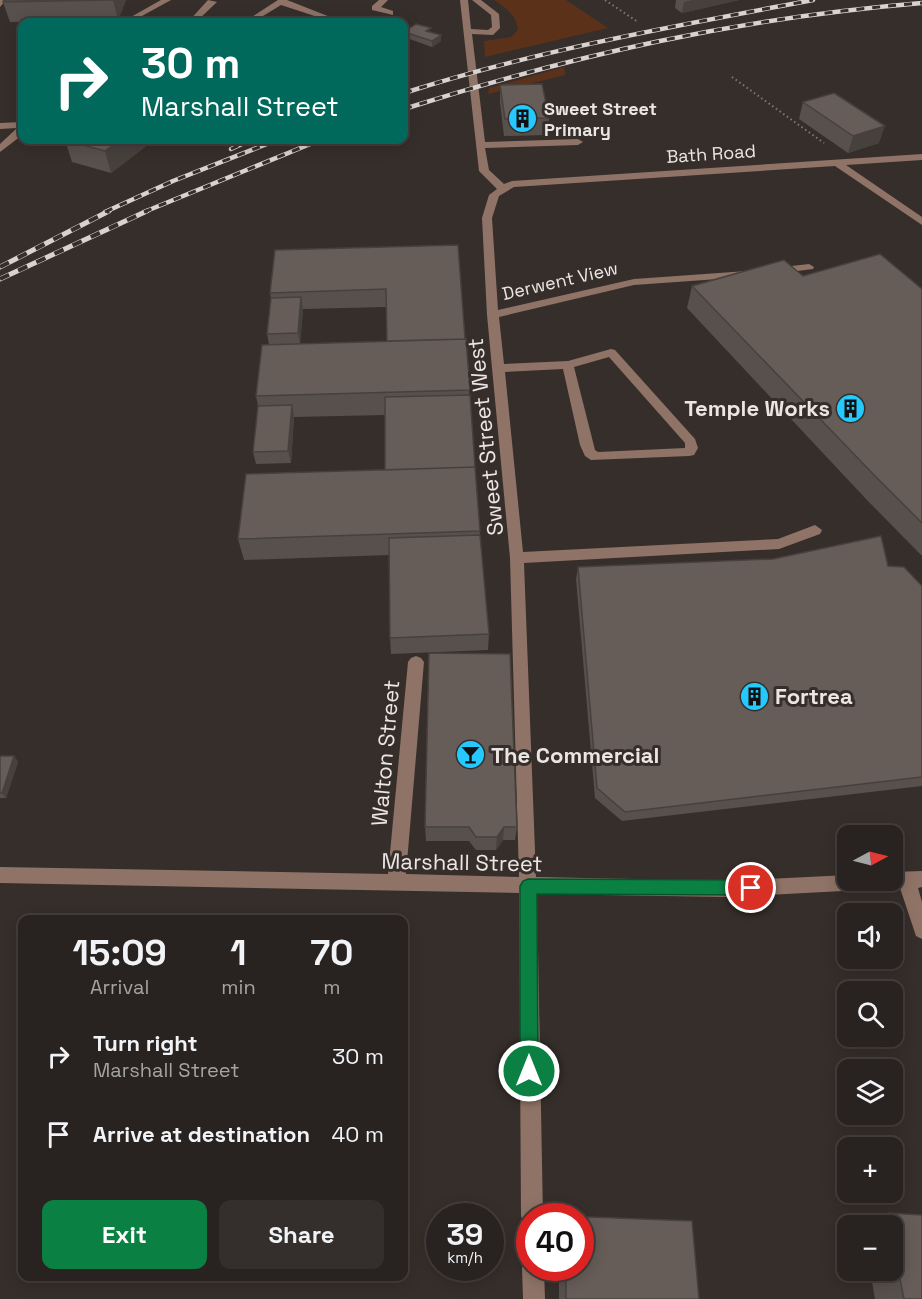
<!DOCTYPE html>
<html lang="en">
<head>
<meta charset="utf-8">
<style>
  body { margin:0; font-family:"Space Grotesk",sans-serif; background:#342f2d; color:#f1f3f6; height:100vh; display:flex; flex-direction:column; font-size:22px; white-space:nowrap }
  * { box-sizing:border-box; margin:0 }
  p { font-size:20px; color:#a5a4a5 }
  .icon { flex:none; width:33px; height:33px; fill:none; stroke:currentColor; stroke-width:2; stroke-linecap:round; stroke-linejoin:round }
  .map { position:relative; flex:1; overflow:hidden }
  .drawer { position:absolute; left:18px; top:915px; width:390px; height:366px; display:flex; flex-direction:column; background:#282220; border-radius:12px; box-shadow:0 3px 15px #0003,0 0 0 2px #443f3e }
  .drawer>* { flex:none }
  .banner { position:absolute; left:18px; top:18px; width:390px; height:126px; border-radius:12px; box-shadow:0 3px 15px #0003,0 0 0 2px #443f3e; background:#00695c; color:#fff; overflow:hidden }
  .needle { width:39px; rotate:83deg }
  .tools { position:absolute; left:837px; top:825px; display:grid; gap:12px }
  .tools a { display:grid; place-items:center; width:66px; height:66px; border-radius:12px; background:#282220; box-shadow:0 3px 15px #0003,0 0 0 2px #443f3e; font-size:30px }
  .speed { position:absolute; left:426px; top:1203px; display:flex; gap:12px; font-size:30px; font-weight:700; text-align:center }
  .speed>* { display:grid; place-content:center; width:78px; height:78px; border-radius:50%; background:#282220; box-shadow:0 3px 15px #0003,0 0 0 2px #443f3e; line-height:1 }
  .speed small { font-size:15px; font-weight:400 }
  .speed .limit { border:9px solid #d22; background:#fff; color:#111 }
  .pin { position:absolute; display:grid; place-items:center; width:51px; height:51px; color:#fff; margin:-26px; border:3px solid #fff; border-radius:50%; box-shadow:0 2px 6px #0007 }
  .me { position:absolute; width:66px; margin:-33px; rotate:0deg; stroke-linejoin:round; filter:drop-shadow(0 0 4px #0008) }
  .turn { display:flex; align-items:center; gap:21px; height:126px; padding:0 24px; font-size:27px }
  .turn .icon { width:78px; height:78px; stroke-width:2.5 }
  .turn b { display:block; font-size:42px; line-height:51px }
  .eta { display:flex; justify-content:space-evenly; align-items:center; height:102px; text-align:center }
  .eta b { font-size:36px; font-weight:800; line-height:42px }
  .action { display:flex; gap:12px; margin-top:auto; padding:12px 24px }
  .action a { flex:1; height:69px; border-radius:12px; background:#0b8043; color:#fff; font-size:24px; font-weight:800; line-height:69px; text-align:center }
  .action a+a { background:#342f2d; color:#f1f3f6 }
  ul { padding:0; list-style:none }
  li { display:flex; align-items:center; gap:18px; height:78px; padding:0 24px }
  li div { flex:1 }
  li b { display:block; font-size:22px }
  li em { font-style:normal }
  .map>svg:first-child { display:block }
  .green { fill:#5c311a }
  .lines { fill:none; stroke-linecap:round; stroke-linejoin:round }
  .path { stroke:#7f7975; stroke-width:2; stroke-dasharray:1.5 3; stroke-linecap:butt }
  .minor { fill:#8f7366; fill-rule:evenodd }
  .rail-far1-casing { stroke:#d8d3d0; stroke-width:4.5 }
  .rail-casing { stroke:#d8d3d0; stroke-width:5 }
  .rail-far1 { stroke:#362e2a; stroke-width:3; stroke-dasharray:8; stroke-linecap:butt }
  .rail { stroke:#362e2a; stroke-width:4; stroke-dasharray:10; stroke-linecap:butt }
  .wall { fill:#58504c; fill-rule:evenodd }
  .shaded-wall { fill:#47413e }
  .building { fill:#665d58; stroke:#47413e; stroke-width:1.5 }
  .route { fill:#0b8043; stroke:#07532c; stroke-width:1.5 }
  .labels { text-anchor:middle; stroke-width:6; stroke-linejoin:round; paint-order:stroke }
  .far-poi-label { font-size:18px; font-weight:bold; fill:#ebe6e3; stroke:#362e2a; text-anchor:start }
  .far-street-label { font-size:18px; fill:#ebe6e3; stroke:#362e2a }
  .poi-label { font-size:22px; font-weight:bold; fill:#ebe6e3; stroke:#362e2a; text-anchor:start }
  .street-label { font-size:22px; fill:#ebe6e3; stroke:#362e2a }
</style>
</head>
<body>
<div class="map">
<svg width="922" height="1299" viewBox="0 0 922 1299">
  <rect width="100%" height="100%" fill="#362e2a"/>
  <!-- green -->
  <path class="green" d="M494,0h72l42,28 -123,29 -1,-16 27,-4 7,-7c-2,-15 -12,-22 -24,-30z
    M564,67l1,8 -77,19 1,-6z"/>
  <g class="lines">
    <!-- path -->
    <path class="path" d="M605,0l33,22
      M732,77l92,66"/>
    <!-- minor -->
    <path class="minor" d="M0,0h6l-6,7z
      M161,0h10l-40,22h-9z
      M208,0l9,2 -21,20h-8z
      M278,0h9l56,22h-10l-52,-17 -28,17h-9z
      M379,0h9l-7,7 12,4v4l-21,-5v-4z
      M460,0h8l3,29 17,1 4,-3 -1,-12 -19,-15h9l18,14 1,14 -7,7 -21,-1 13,108 93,-3 5,3 -5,3 -93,3 4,22 15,14 8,-3 410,-27v6l-76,5 76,52v8l-87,-59 -321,21 -15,9 -7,22 6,92 136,-31 113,-8 5,3 -5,3 -113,8 -135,32 5,47 64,-3 43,-12 4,1 80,89 3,9 -4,7 -5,1 -98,4 -6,-4 -5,-11 -17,-76 -58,3 18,180 255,-13 37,-14 7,5 -2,4 -41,15 -255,14 12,314 193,4 119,-6v5h44v-8l30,-1v16l-4,1 4,14v37l-6,-3 -16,-48 -171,9 -192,-3 6,322h-13v10l-6,-2 -3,-8 -2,-323 -519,-10v-16l388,7 20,-212 3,-4 5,-2 5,2 3,4 -18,212 113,3 -9,-319 -23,-243 -5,-97 7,-23 8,-6 -18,-18zM609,357l76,86v5l-87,4 -3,-2 -21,-83z
      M22,122l-1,14 -21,16v-8l17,-16 -17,1v-6z
      M809,264l5,3 -1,2 -39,5 -5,-3 5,-3z
      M530,1259v9h14l1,31h-22l-1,-31 3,-8z"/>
    <defs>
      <path id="rail-far1" d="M404,93c134,-43 271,-67 409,-93
        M404,109c173,-55 337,-91 518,-106
        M231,149l20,-9
        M105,212l68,-31 104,-41
        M144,212l176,-72"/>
      <path id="rail" d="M0,267l109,-56
        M0,279l147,-68"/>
    </defs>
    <!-- rail-far1 casing -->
    <use href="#rail-far1" class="rail-far1-casing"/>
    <!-- rail casing -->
    <use href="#rail" class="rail-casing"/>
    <!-- rail-far1 -->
    <use href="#rail-far1" class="rail-far1"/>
    <!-- rail -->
    <use href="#rail" class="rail"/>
  </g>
  <!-- wall -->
  <path class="wall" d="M4,0h122l-8,20 -108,2 -7,-20z
    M676,0h63l-57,13 -7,-5z
    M404,31l27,1 10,9 -9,6 -28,-10z
    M500,85l49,33 -2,17 -43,1 -4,-34z
    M803,102l76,41 -31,10 -49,-34z
    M65,140h89l-43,33 -39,-11z
    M458,245l22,290 9,99 -1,16 -97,4 -1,-16 -1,-83 -145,5 -6,-21 147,-69v-55l-91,2 -3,46 -35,1 -3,-12 5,-46 -2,-10 13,-52 -2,-10 4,-36 -1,-5zM386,307l1,34 -87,3 3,-35z
    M803,276l119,13v267l-56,-57 -179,-191 5,-22z
    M888,566l34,20v200l-300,35 -27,-23 -19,-219 2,-12z
    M0,756h14l4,6 -12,36h-6z
    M425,827h92l-2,13h-12l-7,10h-20l-7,-9h-43z
    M888,1213l34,86h-47l-5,-29h22v-44h-30l-1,-3z
    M564,1216l128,5 7,78h-140v-31h21v-52z"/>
  <!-- shaded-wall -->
  <path class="shaded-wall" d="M113,0h13l-8,20z
    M692,0h47l-57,13 2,-11z
    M441,35v6l-9,6v-6z
    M885,126l-6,17 -31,10 5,-17z
    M120,140h34l-43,33 -6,-22z
    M301,297l2,12 -3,36 -2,-12z
    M292,405l2,12 -3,46 -3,-12z
    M14,756l4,6 -12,36 -4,-5z
    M504,827l-1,13 -7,10 1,-13z"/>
  <!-- building -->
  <path class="building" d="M4,0h109l-110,2z
    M240,18l21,4h-27z
    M416,24l15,4 -5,3 15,4 -9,6 -28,-9z
    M542,84l7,34 -44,1 -5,-34z
    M834,93l51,33 -32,10 -50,-34z
    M65,140h55l-15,11z
    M458,245l7,94 -78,2 -1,-52 -116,4 5,-43z
    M880,254l42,35v234l-46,-46 -184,-191 92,-26 19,16z
    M301,297l-3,36 -31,1 4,-36z
    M466,339l4,51 -214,6 6,-51z
    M470,395l5,72 -90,3v-73z
    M292,405l-4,46 -35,1 5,-46z
    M475,467l5,64 -242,8 8,-65z
    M480,535l9,99 -99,4 -1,-100z
    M881,536l7,30 16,1 18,19v191l-297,35 -28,-24 -19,-221 195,-8z
    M429,653l81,1 7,173h-13l-7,10h-21l-7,-10h-44z
    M0,756h14l-12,37h-2z
    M888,1213l34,2v84h-18l-12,-60v-13h-2z
    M564,1216l128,5 7,78h-133v-31h14v-52z"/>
  <!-- route -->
  <path class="route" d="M528,879l223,1 6,2 2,6 -2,5 -6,2 -214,-1 1,177 -2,6 -7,3 -6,-3 -3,-6v-185l3,-5z"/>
  <!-- icons -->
  <defs>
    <symbol id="building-disc" viewBox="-11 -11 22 22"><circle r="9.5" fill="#25c9fe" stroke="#362e2a"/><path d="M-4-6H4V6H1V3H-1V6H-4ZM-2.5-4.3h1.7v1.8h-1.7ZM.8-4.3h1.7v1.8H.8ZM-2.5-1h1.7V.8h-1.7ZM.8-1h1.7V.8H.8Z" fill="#111"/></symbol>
    <symbol id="bar-disc" viewBox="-11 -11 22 22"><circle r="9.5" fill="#25c9fe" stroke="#362e2a"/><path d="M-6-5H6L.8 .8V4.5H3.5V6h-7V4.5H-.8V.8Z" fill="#111"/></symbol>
  </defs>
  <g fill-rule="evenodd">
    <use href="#building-disc" x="506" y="102" width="33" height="33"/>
    <use href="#building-disc" x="834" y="392" width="33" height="33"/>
    <use href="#building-disc" x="738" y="680" width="33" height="33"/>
    <use href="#bar-disc" x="454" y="738" width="33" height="33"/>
  </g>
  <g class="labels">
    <!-- far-poi labels -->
    <g class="far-poi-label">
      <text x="544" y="115">Sweet Street<tspan x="544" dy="21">Primary</tspan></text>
    </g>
    <!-- far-street labels -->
    <g class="far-street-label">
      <text transform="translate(711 154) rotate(-4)" y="6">Bath Road</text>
      <text transform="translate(560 281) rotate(-13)" y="6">Derwent View</text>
    </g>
    <!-- poi labels -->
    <g class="poi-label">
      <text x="830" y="416" text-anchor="end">Temple Works</text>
      <text x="775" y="704">Fortrea</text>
      <text x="491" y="763">The Commercial</text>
    </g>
    <!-- street labels -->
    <g class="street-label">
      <text transform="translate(485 437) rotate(-96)" y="8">Sweet Street West</text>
      <text transform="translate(385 753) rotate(-85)" y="8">Walton Street</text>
      <text transform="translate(462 862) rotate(1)" y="8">Marshall Street</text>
    </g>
  </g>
</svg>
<div class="tools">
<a><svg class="needle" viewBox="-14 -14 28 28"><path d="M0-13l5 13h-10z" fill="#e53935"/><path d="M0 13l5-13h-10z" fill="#a5a4a5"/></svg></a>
<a><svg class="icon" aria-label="sound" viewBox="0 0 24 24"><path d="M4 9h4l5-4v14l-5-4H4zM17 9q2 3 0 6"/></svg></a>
<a><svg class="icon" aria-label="search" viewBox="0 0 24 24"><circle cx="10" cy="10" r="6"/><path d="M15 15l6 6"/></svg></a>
<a><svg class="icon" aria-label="layers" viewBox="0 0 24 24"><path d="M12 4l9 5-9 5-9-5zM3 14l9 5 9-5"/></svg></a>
<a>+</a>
<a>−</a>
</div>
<div class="speed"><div>39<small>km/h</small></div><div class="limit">40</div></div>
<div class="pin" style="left:751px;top:888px;background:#d93025"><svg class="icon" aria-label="arrive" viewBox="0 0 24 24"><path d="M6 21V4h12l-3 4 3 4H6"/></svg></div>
<svg class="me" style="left:529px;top:1071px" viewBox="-20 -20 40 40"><circle r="17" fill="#0b8043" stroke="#fff" stroke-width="3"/><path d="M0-11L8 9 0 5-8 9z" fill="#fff"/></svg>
<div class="banner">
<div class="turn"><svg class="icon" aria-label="right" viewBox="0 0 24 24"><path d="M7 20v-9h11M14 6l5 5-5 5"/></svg><div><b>30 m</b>Marshall Street</div></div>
</div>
<section class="drawer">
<div class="eta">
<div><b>15:09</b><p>Arrival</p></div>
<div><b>1</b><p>min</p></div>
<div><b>70</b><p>m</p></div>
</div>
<ul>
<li><svg class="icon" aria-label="right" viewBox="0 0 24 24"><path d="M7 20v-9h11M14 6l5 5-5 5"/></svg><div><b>Turn right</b><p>Marshall Street</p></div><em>30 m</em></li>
<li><svg class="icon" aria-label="arrive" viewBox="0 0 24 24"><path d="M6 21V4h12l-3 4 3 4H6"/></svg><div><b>Arrive at destination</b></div><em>40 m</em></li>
</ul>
<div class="action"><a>Exit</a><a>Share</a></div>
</section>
</div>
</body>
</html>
